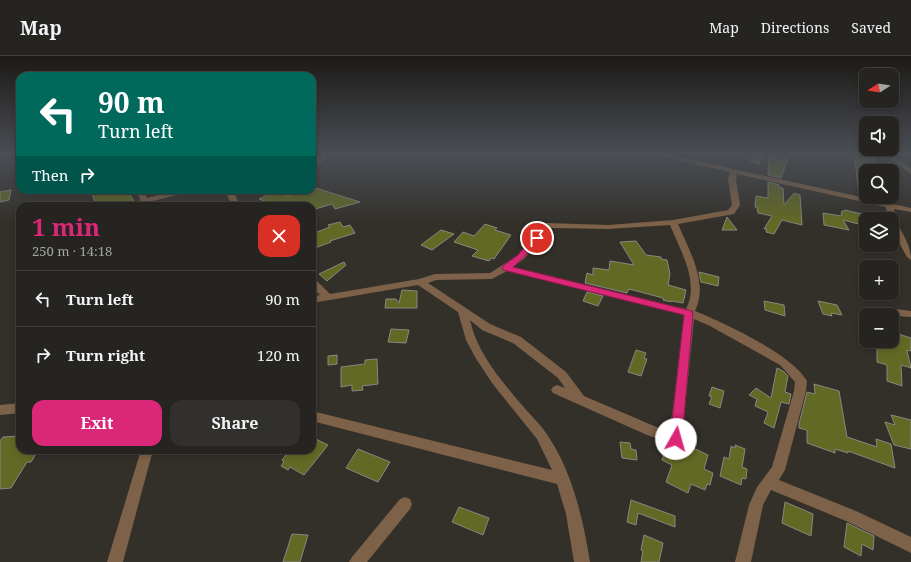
<!DOCTYPE html>
<html lang="en">
<head>
<meta charset="utf-8">
<style>
  body { margin:0; font-family:"Noto Serif",serif; background:#32302d; color:#f1f3f6; height:100vh; display:flex; flex-direction:column; font-size:15px; white-space:nowrap }
  * { box-sizing:border-box; margin:0 }
  p { font-size:13px; color:#a4a4a5 }
  .icon { flex:none; width:22px; height:22px; fill:none; stroke:currentColor; stroke-width:2; stroke-linecap:round; stroke-linejoin:round }
  .map { position:relative; flex:1; overflow:hidden }
  .sheet { position:absolute; left:16px; top:146px; width:300px; height:252px; display:flex; flex-direction:column; background:#262420; border-radius:12px; box-shadow:0 2px 6px #0003,0 0 0 1px #42413e }
  .sheet>* { flex:none }
  .hud { position:absolute; left:16px; top:16px; width:300px; height:122px; border-radius:12px; box-shadow:0 2px 6px #0003,0 0 0 1px #42413e; background:#00695c; color:#fff; overflow:hidden }
  .needle { width:26px; rotate:258deg }
  .tools { position:absolute; left:859px; top:12px; display:grid; gap:8px }
  .tools a { display:grid; place-items:center; width:40px; height:40px; border-radius:8px; background:#262420; box-shadow:0 2px 6px #0003,0 0 0 1px #42413e; font-size:20px }
  .pin { position:absolute; display:grid; place-items:center; width:34px; height:34px; color:#fff; margin:-17px; border:2px solid #fff; border-radius:50%; box-shadow:0 1px 4px #0007 }
  .me { position:absolute; width:44px; margin:-22px; rotate:7deg; stroke-linejoin:round; filter:drop-shadow(0 0 3px #0008) }
  .turn { display:flex; align-items:center; gap:14px; height:84px; padding:0 16px; font-size:18px }
  .turn .icon { width:52px; height:52px; stroke-width:2.5 }
  .turn b { display:block; font-size:28px; line-height:34px }
  .then { display:flex; align-items:center; height:38px; padding:0 16px; background:#0003; gap:8px; font-size:15px }
  .round { display:grid; place-items:center; flex:none; width:42px; height:42px; border-radius:12px; background:#32302d }
  .summary { display:flex; align-items:center; justify-content:space-between; height:68px; padding:0 16px }
  h1 { font-size:24px; font-weight:700; line-height:30px; color:#db2777 }
  .primary-button { display:flex; gap:8px; margin-top:auto; padding:8px 16px }
  .primary-button a { flex:1; height:46px; border-radius:12px; background:#db2777; color:#fff; font-size:16px; font-weight:700; line-height:46px; text-align:center }
  .primary-button a+a { background:#32302d; color:#f1f3f6 }
  ul { padding:0; list-style:none }
  li { display:flex; align-items:center; gap:12px; height:56px; padding:0 16px; border-top:1px solid #42413e }
  li div { flex:1 }
  li b { display:block; font-size:15px }
  li em { font-style:normal }
  header { display:flex; align-items:center; gap:24px; box-sizing:border-box; height:56px; padding:0 20px; background:#262420; border-bottom:1px solid #42413e }
  header strong { font-size:19px }
  nav { display:flex; gap:22px; margin-inline-start:auto; font-size:14px }
  .map>svg:first-child { display:block }
  .building { fill:#626924; stroke:#878881 }
  .lines { fill:none; stroke-linecap:round; stroke-linejoin:round }
  .minor { fill:#7d6148; fill-rule:evenodd }
  .route { fill:#db2777; stroke:#8e194d }
</style>
</head>
<body>
<header>
<strong>Map</strong>
<nav><a>Map</a><a>Directions</a><a>Saved</a></nav>
</header>
<div class="map">
<svg width="911" height="506" viewBox="0 0 911 506">
  <rect width="100%" height="100%" fill="#33302a"/>
  <!-- building -->
  <path class="building" d="M754,97h9l-4,11 -9,-3z
    M859,97l15,4 -1,2 3,1 -4,11h-6v26l-7,-2 -4,-35z
    M769,99l19,4 -7,19 -13,-3z
    M316,100l10,3 -14,8v-10z
    M768,126l11,3 -1,2 5,1 1,17 10,-12 6,2 2,30 -20,-5 -8,14 -8,-2 1,-3h-3l8,-13 -14,-3 -1,-6h-2l1,-11 12,2z
    M316,132l44,14 -25,7 -3,-5 -20,6v-7l-11,3h-22l-20,-7 13,-6 2,1 4,-3 10,5 8,-4 7,3z
    M11,134l-2,10 -9,2v-10z
    M90,134h30v5l9,-2 8,13h-40z
    M845,154l21,5v11l-23,-6 6,10 -25,-5 -1,-12 18,3 1,-5h2z
    M727,161l10,13h-15z
    M340,166l3,5 7,-2 5,8 -25,8 1,1 -19,7v-15l18,-7 -2,-2z
    M485,168l12,4 -2,2 16,5 -17,24 -3,-1 -2,3 -17,-5 6,-6 -24,-8 9,-10 11,4z
    M441,174l13,4 -22,16 -11,-5z
    M636,185l10,14 15,2v2l6,1 3,14 -2,11 18,5 -3,13 -12,-2v1l-8,-2v-2l-34,-9 -2,4 -42,-10 2,-10 6,2v-7l16,2 1,-9 24,4 -14,-23z
    M344,206l2,3 -19,16 -8,-7z
    M699,216l20,5 -1,9 -17,-4z
    M402,234l15,1v17h-32l1,-9h10l3,4z
    M587,236l16,4 -5,10 -15,-5z
    M764,245l20,4 1,11 -20,-6z
    M818,245l19,4 5,10 -11,-2 1,3 -9,-2z
    M391,273l18,1 -3,13 -18,-1z
    M892,276l19,6v13l-4,-1 4,18 -10,-3 1,21 -15,-5v-16l-10,-3v-21h15z
    M636,294l10,3 -2,5 3,1 -6,17 -13,-4z
    M337,299v9l-9,1v-9z
    M377,303l1,25 -16,2 1,4 -11,1v-6l-11,2v-20l24,-3v-4z
    M777,312l6,3 5,5 -3,16 6,2 -2,10 -8,-2 -7,26 -10,-5 4,-11 -13,-6 2,-7 -8,-4 7,-7 15,10z
    M814,328l25,7 8,46 30,10 -1,-8 15,5 4,24 -47,-17v2l-13,-4v4l-28,-10v-13l-8,-2v-4l8,-32 8,2z
    M712,331l12,4 -4,17 -11,-4 3,-7 -3,-1z
    M891,359l20,5v29l-17,-4 -9,-23 10,3z
    M20,380v14h18l-7,12h-4l-16,26 -11,1v-48l3,-4z
    M312,381l16,8 -24,30 -14,-8 -2,3 -7,-4 3,-4 -2,-2 8,-10h22z
    M620,386l10,1 1,6 5,1 1,10 -15,-2z
    M685,388l23,11 -4,14 9,4 -3,12 -3,-1 -2,6 -14,-6 -3,9 -22,-11 6,-17 -10,-5 5,-14 15,7z
    M735,389l10,4 -3,18 5,2 -1,10 -4,-1 -1,7 -21,-9 4,-19 5,2 2,-13 4,2z
    M358,393l32,13 -12,20 -32,-14z
    M631,444l44,16v11l-37,-14 -2,12 -9,-3z
    M785,446l28,12 -2,22 -29,-13z
    M459,451l30,11 -6,17 -31,-13z
    M847,467l27,13 -1,14 -11,-6 -1,12 -17,-9z
    M292,478l16,1 -8,27h-17z
    M644,479l19,8 -4,19h-18l2,-11 -2,-1z"/>
  <g class="lines">
    <!-- minor -->
    <path class="minor" d="M312,97h6l-6,3z
      M648,97h13l250,55v4l-17,-3c2,20 17,31 17,51l-4,-3 -14,-25 -1,-13h-4l-2,-12 -149,-33 -1,5 4,26 -6,9 -56,10c11,26 31,59 17,87 29,12 97,43 112,70l-1,10 -21,79 -6,10 77,31 55,26v16l-65,-32 -75,-31 -8,15 -12,57h-16l14,-57 8,-18 15,-20 22,-76 1,-9 -15,-17 -70,-39 -16,-7 -12,120 -1,4 -5,2 -29,-10 -94,-42 -2,-3 2,-3 4,-2 8,3 -7,-10 -45,-35 -31,-13 -12,-10c8,36 35,65 58,92 6,7 13,13 18,21 26,37 37,85 44,129h-16l-8,-48 -9,-30 -245,-63v-10l240,59 -15,-31 -45,-56 -17,-26 -9,-17 -8,-28 -40,-27 -106,18v-6l8,-2 -8,-8v-9l3,1 15,15 89,-15 16,-5 55,-1 28,-18 23,-28 6,-4 61,2 65,-5 55,-10 4,-5 -4,-26 2,-7zM670,169c10,25 30,57 16,84l-173,-42 11,-8 23,-28 5,-3 56,1zM507,215l177,44 -14,117 -16,-6 -70,-30 -18,-24 -45,-35 -31,-13 -62,-41 8,-3 56,-1z
      M884,97h7l20,16v5z
      M136,134h8l3,8 30,-8h13l-1,2 -40,10 2,4h-8z
      M225,134h8l7,16h-8z
      M888,252l23,3v6l-31,-2 1,-4z
      M20,347v10l-20,2v-10z
      M141,394h12l-30,112h-16z
      M405,441l5,2 2,5 -2,5 -43,53h-18l3,-5 48,-58z"/>
  </g>
  <!-- sky -->
  <linearGradient id="sky" x2="0" y2="1"><stop stop-color="#1c1a17"/><stop offset="0.58" stop-color="#4a4e55"/><stop offset="1" stop-color="#4a4e55" stop-opacity="0"/></linearGradient>
  <rect width="911" height="168" fill="url(#sky)"/>
  <!-- route -->
  <path class="route" d="M537,179l3,1v3l-17,19 -10,9 179,44 1,3 -11,125 -2,4 -4,1 -4,-1 -2,-4 14,-124 -181,-45 -1,-2 1,-2 15,-11 16,-19z"/>
</svg>
<div class="tools">
<a><svg class="needle" viewBox="-14 -14 28 28"><path d="M0-13l5 13h-10z" fill="#e53935"/><path d="M0 13l5-13h-10z" fill="#a4a4a5"/></svg></a>
<a><svg class="icon" aria-label="sound" viewBox="0 0 24 24"><path d="M4 9h4l5-4v14l-5-4H4zM17 9q2 3 0 6"/></svg></a>
<a><svg class="icon" aria-label="search" viewBox="0 0 24 24"><circle cx="10" cy="10" r="6"/><path d="M15 15l6 6"/></svg></a>
<a><svg class="icon" aria-label="layers" viewBox="0 0 24 24"><path d="M12 4l9 5-9 5-9-5zM3 14l9 5 9-5"/></svg></a>
<a>+</a>
<a>−</a>
</div>
<div class="pin" style="left:537px;top:182px;background:#d93025"><svg class="icon" aria-label="arrive" viewBox="0 0 24 24"><path d="M6 21V4h12l-3 4 3 4H6"/></svg></div>
<svg class="me" style="left:676px;top:383px" viewBox="-20 -20 40 40"><circle r="19" fill="#fff"/><path d="M0-13L10 11 0 6-10 11z" fill="#db2777"/></svg>
<div class="hud">
<div class="turn"><svg class="icon" aria-label="left" viewBox="0 0 24 24"><path d="M17 20v-9H6M10 6l-5 5 5 5"/></svg><div><b>90 m</b>Turn left</div></div>
<div class="then">Then<svg class="icon" aria-label="right" viewBox="0 0 24 24"><path d="M7 20v-9h11M14 6l5 5-5 5"/></svg></div>
</div>
<section class="sheet">
<div class="summary"><div><h1>1 min</h1><p>250 m · 14:18</p></div><a class="round" style="background:#d93025;color:#fff"><svg class="icon" aria-label="close" viewBox="0 0 24 24"><path d="M6 6l12 12M18 6L6 18"/></svg></a></div>
<ul>
<li><svg class="icon" aria-label="left" viewBox="0 0 24 24"><path d="M17 20v-9H6M10 6l-5 5 5 5"/></svg><div><b>Turn left</b></div><em>90 m</em></li>
<li><svg class="icon" aria-label="right" viewBox="0 0 24 24"><path d="M7 20v-9h11M14 6l5 5-5 5"/></svg><div><b>Turn right</b></div><em>120 m</em></li>
</ul>
<div class="primary-button"><a>Exit</a><a>Share</a></div>
</section>
</div>
</body>
</html>
